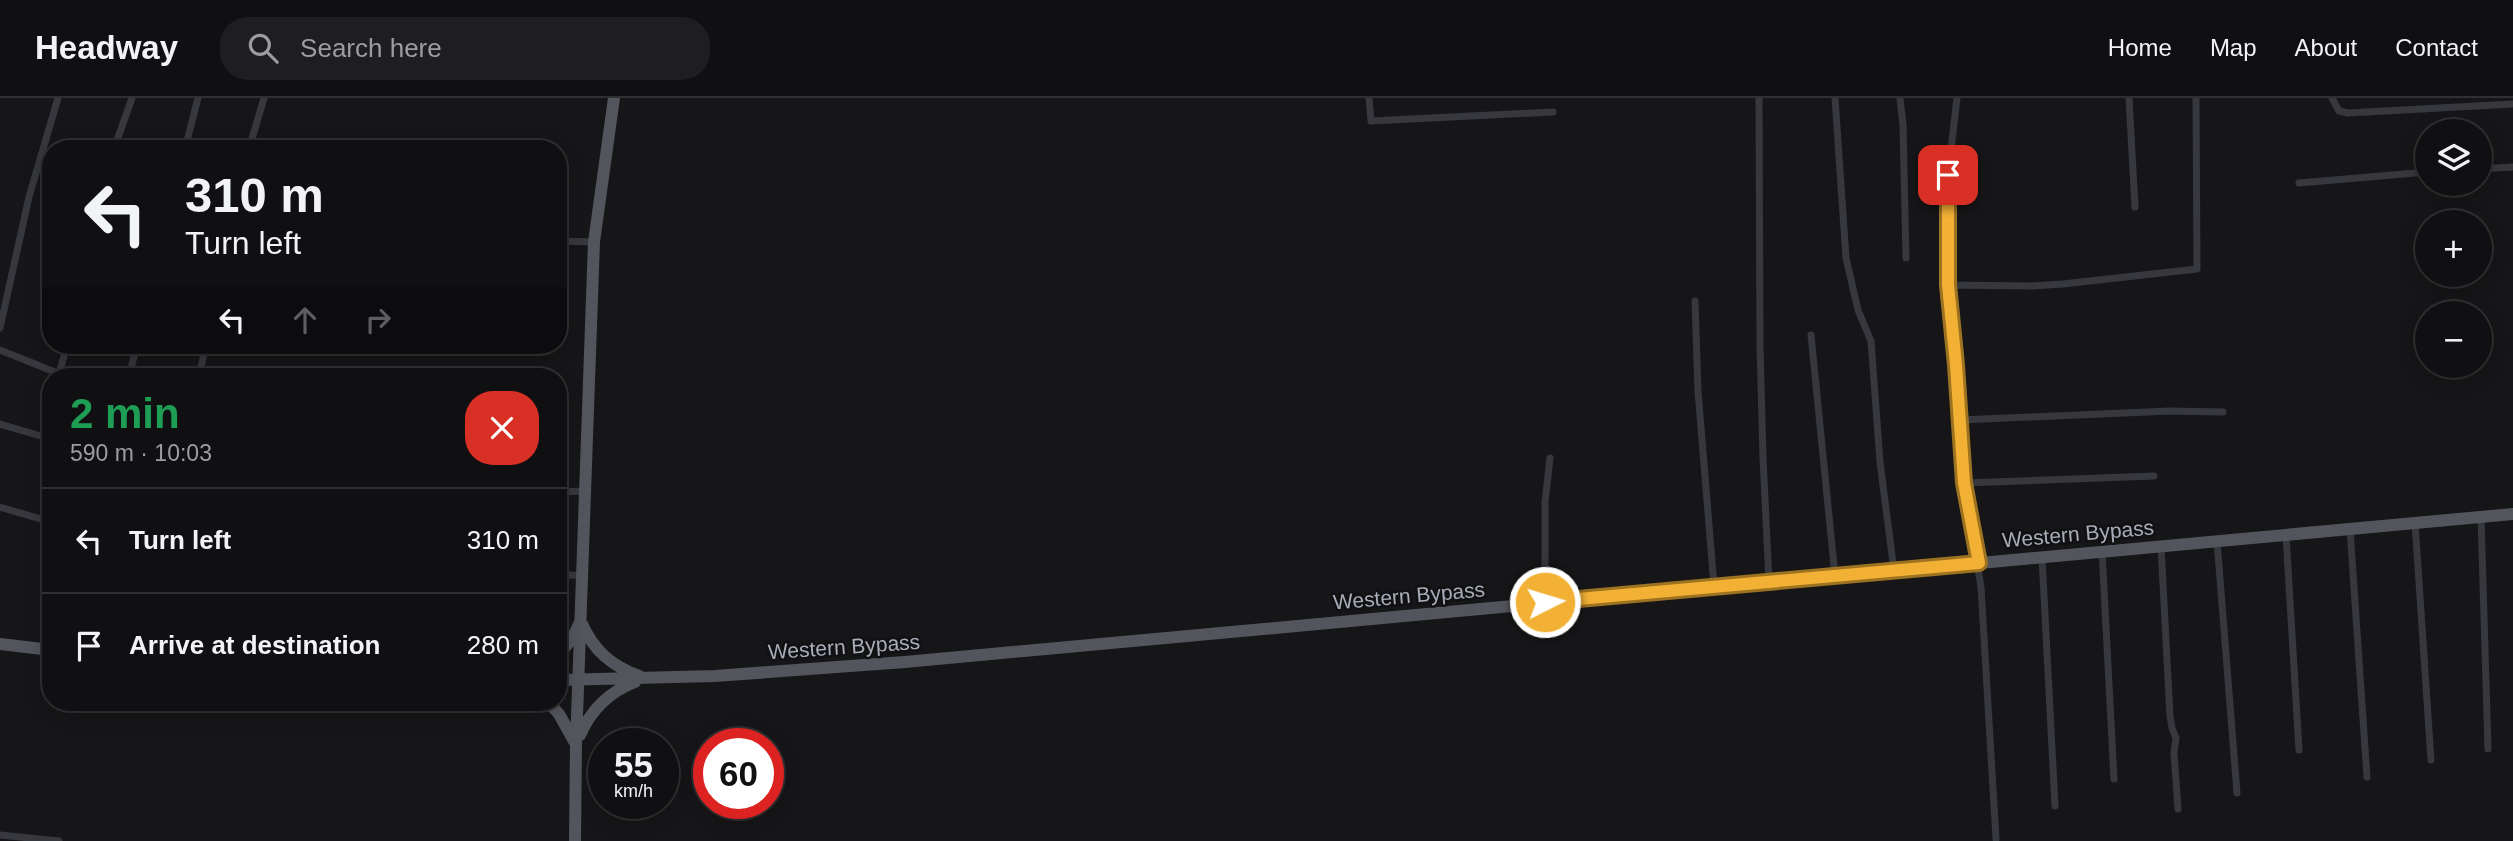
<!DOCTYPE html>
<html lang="en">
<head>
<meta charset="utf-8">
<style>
  body { margin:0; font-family:Arial,sans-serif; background:#1e1e20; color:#f1f3f6; height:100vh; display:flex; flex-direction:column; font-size:26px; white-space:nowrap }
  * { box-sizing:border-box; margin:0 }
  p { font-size:23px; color:#9c9d9f }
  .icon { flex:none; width:38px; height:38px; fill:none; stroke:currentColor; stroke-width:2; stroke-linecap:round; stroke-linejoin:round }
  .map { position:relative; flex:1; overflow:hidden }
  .drawer { position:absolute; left:42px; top:270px; width:525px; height:343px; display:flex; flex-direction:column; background:#101012; border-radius:28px; box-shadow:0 4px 18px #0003,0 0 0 2px #303032 }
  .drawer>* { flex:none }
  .top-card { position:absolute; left:42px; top:42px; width:525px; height:214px; border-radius:28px; box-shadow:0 4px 18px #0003,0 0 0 2px #303032; background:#101012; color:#f1f3f6; overflow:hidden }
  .tools { position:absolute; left:2415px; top:21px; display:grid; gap:14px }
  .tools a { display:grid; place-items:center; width:77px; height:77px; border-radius:50%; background:#101012; box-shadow:0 4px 18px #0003,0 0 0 2px #303032; font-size:35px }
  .speed { position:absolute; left:588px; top:630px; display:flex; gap:14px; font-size:35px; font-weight:700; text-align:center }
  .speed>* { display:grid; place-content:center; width:91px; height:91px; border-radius:50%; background:#101012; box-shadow:0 4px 18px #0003,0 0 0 2px #303032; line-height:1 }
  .speed small { font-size:18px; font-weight:400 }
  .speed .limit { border:10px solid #d22; background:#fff; color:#111 }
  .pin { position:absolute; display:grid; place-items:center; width:60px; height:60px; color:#fff; margin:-30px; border-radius:14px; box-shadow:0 4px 10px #0006 }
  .me { position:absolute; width:77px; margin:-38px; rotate:85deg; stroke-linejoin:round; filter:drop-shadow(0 0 5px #0008) }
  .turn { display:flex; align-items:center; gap:24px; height:147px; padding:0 28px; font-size:32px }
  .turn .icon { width:91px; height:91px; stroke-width:2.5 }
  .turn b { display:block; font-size:49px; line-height:60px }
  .lanes { display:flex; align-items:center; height:66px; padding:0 28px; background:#0003; justify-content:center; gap:35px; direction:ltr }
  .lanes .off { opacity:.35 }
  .round { display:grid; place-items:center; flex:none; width:74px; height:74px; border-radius:28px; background:#1e1e20 }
  .summary { display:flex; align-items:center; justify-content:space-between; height:119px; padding:0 28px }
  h1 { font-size:42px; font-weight:600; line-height:52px; color:#1e9e55 }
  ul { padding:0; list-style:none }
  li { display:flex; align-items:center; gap:21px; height:105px; padding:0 28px; border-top:2px solid #303032 }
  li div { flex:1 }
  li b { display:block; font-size:26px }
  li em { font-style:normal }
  header { display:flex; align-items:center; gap:42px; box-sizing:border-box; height:98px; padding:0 35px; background:#101012; border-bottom:2px solid #303032 }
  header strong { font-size:33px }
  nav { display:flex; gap:38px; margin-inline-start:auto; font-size:24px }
  .search { width:490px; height:63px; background:#1e1e20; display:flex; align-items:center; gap:18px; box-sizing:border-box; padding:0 24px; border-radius:28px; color:#9c9d9f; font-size:26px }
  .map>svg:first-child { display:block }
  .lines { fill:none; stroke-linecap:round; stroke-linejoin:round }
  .street { stroke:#37383d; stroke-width:7 }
  .primary { stroke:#53555c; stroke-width:12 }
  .route-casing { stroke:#9d7322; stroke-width:18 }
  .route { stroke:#f2b134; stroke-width:12 }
  .labels { text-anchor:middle; stroke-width:5; stroke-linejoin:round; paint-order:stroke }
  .street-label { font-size:21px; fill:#a8adb8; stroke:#111113 }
</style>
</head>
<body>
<header>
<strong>Headway</strong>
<div class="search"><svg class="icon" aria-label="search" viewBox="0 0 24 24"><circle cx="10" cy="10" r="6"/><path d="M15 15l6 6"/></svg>Search here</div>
<nav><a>Home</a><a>Map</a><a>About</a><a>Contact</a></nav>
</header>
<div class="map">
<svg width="2513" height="743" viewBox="0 0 2513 743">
  <rect width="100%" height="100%" fill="#161618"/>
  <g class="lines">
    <!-- street -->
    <path class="street" d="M1369,0l2,23 182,-9
      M1759,0l1,248 3,112 6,123
      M1835,0l11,160 12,52 13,31 9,121 14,109
      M1900,0l3,27 3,133
      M1957,0l-9,77v110l84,1 31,-2 134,-15 -1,-171
      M2129,0l6,109
      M2332,0l7,13 9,2 165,-9
      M114,51l18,-51
      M185,51l13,-51
      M249,51l15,-51
      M2480,71l33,-2
      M2299,85l128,-11
      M558,143l36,1
      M1948,187l8,80 8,118 17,104 15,252
      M1695,203l3,90 16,195
      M0,230l29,-131 29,-99
      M1811,237l24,241
      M0,252l65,26
      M59,276l8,-29
      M129,278l8,-31
      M199,278l7,-31
      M1960,322l210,-9 53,1
      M0,326l51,15
      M1964,385l190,-7
      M558,394l27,-1
      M0,409l51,15
      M2481,419l7,232
      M2415,425l16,237
      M2350,431l17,248
      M2286,437l13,215
      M2217,443l20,252
      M2161,448l9,170 2,12 4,10 -2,15 4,56
      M2102,453l12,228
      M2042,459l13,249
      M558,476l24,2
      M1545,504v-100l5,-44
      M0,737l59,6"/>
    <!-- primary -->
    <path class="primary" d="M582,526c12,27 30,42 57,52
      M0,546l51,6
      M558,558l15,-19 6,-13
      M558,582l157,-4 190,-14 1608,-148
      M548,604l11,12 15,27
      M580,637c11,-25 29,-43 55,-53
      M575,743l1,-97 18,-502 20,-144"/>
  </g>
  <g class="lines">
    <defs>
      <path id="route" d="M1545,504l434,-39 -15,-80 -8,-118 -8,-80v-110"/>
    </defs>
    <!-- route casing -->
    <use href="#route" class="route-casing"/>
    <!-- route -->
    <use href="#route" class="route"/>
  </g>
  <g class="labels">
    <!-- street labels -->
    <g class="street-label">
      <text transform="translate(2078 436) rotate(-5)" y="7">Western Bypass</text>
      <text transform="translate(1409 498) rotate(-5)" y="7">Western Bypass</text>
      <text transform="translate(844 549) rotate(-4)" y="7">Western Bypass</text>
    </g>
  </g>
</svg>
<div class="tools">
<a><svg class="icon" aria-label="layers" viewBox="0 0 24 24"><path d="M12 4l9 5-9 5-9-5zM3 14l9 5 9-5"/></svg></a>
<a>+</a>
<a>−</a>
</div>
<div class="speed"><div>55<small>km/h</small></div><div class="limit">60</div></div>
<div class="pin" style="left:1948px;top:77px;background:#d93025"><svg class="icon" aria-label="arrive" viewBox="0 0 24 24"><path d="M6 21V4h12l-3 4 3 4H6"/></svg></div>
<svg class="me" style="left:1545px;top:504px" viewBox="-20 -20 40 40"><circle r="17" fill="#f2b134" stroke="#fff" stroke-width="3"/><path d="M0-11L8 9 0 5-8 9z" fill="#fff"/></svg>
<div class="top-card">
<div class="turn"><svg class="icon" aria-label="left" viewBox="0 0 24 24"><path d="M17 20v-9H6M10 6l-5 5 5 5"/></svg><div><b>310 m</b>Turn left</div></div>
<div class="lanes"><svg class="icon" aria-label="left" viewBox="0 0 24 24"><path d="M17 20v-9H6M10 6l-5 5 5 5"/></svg><svg class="icon off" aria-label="ahead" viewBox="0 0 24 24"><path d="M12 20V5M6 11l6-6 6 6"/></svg><svg class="icon off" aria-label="right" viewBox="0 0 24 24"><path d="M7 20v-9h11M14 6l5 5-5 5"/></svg></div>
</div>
<section class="drawer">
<div class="summary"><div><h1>2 min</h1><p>590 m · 10:03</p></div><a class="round" style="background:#d93025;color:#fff"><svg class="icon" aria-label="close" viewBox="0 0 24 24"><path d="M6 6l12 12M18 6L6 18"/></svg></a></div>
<ul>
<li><svg class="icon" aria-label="left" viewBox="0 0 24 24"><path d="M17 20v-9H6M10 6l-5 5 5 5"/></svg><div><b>Turn left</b></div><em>310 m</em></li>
<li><svg class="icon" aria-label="arrive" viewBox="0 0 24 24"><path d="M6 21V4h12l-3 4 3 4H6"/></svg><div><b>Arrive at destination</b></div><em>280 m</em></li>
</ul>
</section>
</div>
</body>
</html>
